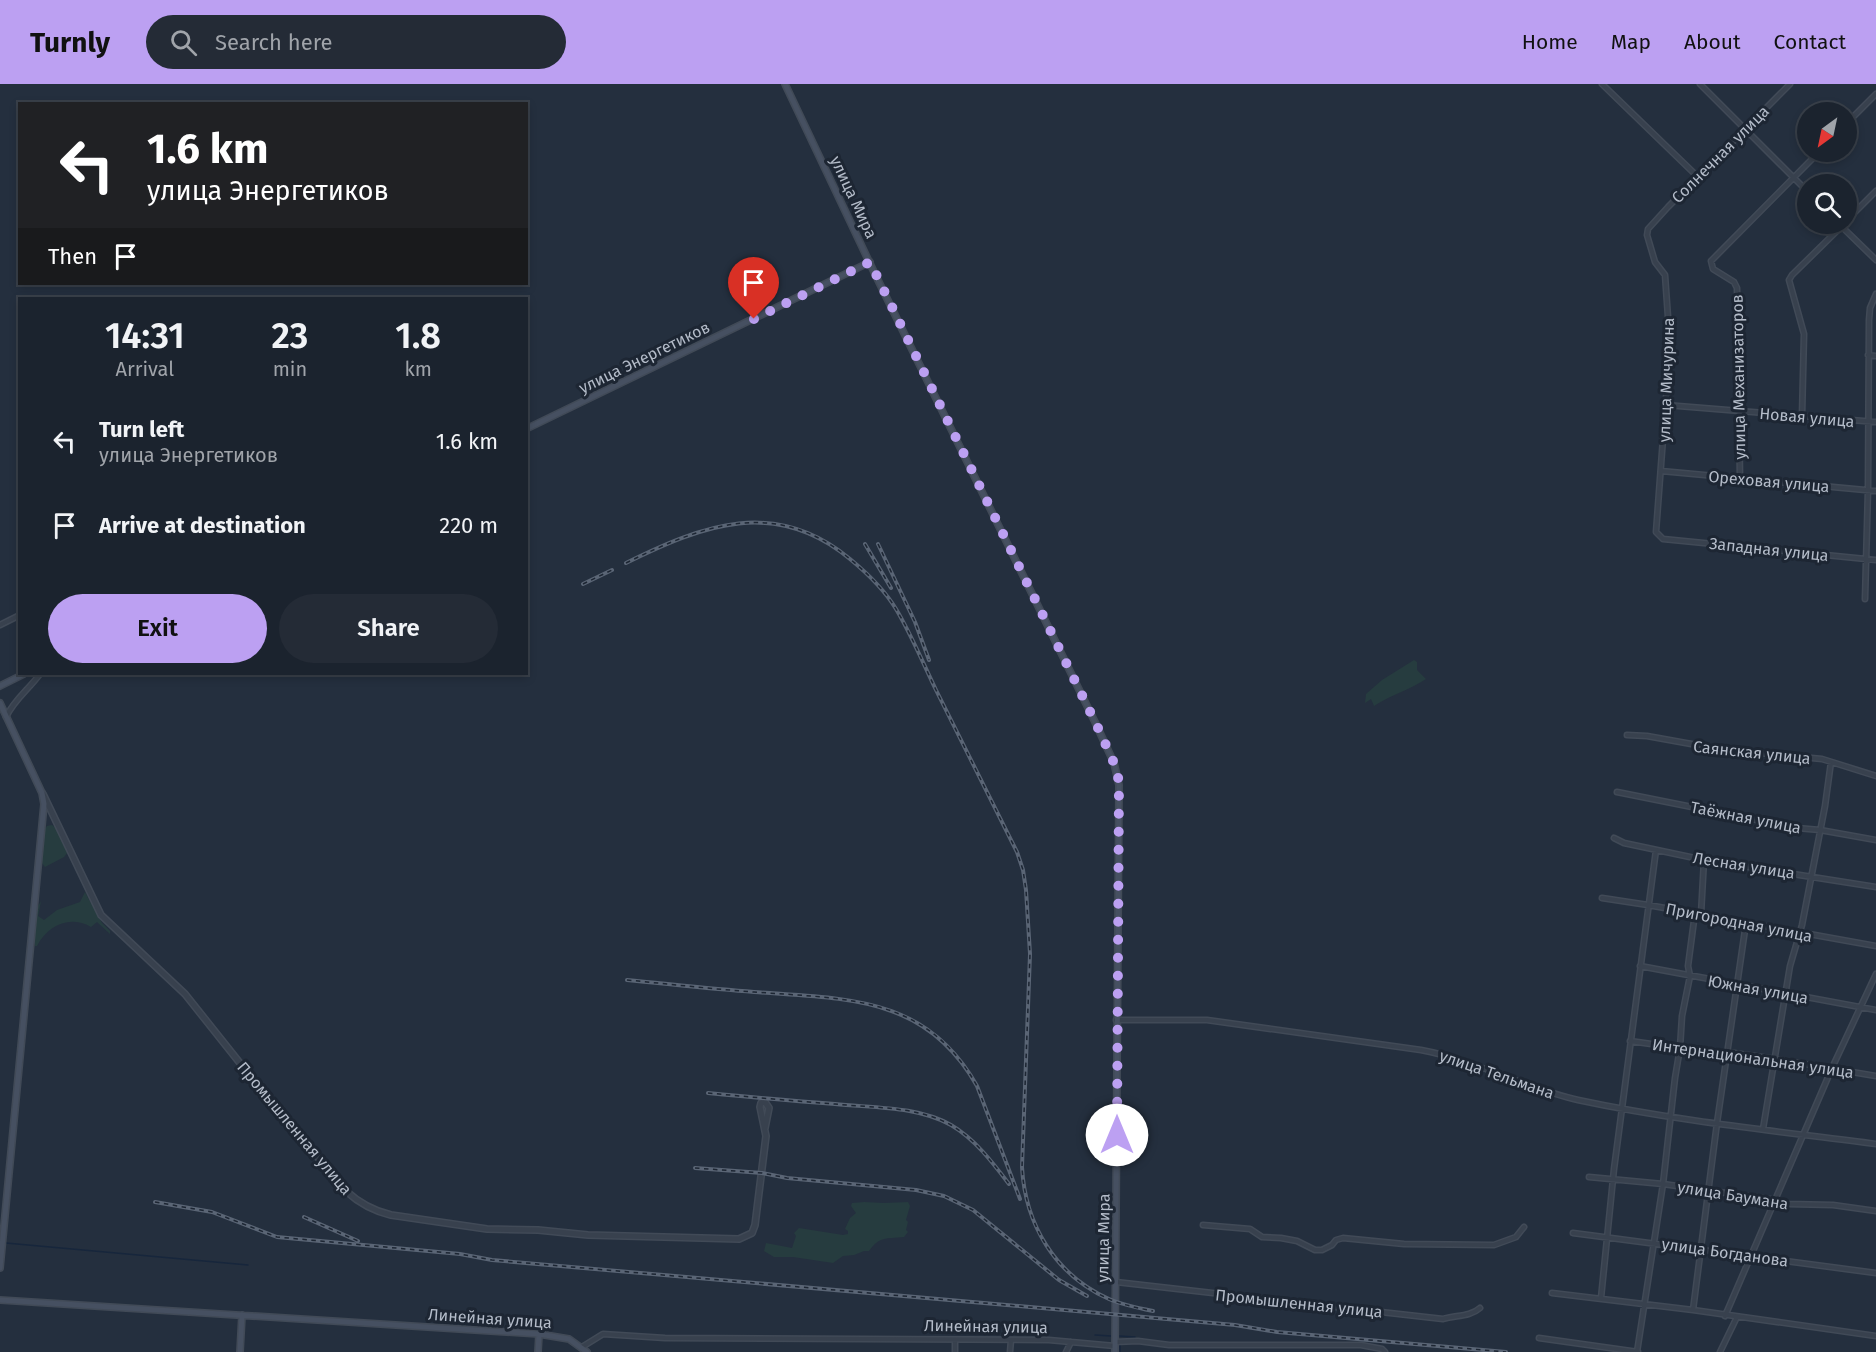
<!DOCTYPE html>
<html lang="en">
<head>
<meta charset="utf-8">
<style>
  body { margin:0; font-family:"Fira Sans",sans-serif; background:#242b36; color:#f1f3f6; height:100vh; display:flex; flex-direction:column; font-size:22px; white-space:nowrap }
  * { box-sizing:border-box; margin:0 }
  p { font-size:20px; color:#a0a4aa }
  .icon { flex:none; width:33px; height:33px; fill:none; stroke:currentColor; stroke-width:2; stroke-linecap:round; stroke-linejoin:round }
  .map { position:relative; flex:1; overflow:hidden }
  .drawer { position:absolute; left:18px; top:213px; width:510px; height:378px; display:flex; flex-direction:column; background:#1b232e; border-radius:0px; box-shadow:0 3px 9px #0003,0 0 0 2px #39404a }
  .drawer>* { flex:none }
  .hud { position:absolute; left:18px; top:18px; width:510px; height:183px; border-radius:0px; box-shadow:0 3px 9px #0003,0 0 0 2px #39404a; background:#202124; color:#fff; overflow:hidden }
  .needle { width:39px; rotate:213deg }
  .fabs { position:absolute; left:1797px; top:18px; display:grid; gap:12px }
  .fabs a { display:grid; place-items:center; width:60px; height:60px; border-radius:50%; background:#1b232e; box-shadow:0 3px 9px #0003,0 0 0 2px #39404a; font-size:30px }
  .pin { position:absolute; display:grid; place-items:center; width:51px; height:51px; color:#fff; margin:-62px -26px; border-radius:50% 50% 50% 0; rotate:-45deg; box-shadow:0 0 6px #0007 }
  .pin .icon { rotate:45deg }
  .me { position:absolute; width:66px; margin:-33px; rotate:0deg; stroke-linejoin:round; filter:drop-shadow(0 0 4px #0008) }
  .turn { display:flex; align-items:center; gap:21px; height:126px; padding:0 30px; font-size:27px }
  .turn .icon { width:78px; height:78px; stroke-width:2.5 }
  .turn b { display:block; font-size:42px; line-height:51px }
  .then { display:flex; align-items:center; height:57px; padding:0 30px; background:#0003; gap:12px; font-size:22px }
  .eta { display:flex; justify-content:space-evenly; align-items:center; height:102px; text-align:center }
  .eta b { font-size:36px; font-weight:600; line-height:42px }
  .primary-button { display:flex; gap:12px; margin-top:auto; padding:12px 30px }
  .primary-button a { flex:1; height:69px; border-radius:36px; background:#bca0f2; color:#111; font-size:24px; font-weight:600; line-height:69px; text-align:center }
  .primary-button a+a { background:#242b36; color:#f1f3f6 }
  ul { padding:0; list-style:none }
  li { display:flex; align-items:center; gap:18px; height:84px; padding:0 30px }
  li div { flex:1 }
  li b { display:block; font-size:22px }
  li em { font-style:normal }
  header { display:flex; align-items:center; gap:36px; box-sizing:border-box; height:84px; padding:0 30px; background:#bca0f2; color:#111 }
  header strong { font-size:28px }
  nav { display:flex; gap:33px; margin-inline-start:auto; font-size:21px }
  .search { width:420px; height:54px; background:#242b36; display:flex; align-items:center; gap:15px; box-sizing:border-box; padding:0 21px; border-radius:33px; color:#a0a4aa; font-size:22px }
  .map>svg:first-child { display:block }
  .green { fill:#263c3f }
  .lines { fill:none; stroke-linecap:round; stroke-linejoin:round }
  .stream { stroke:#17263c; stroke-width:1.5 }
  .minor-casing { stroke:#414a57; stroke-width:7 }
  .tertiary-casing { stroke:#414a57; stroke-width:8 }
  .secondary-casing { stroke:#414a57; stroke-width:8 }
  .minor { stroke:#38414e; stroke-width:4 }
  .tertiary { stroke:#38414e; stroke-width:5 }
  .secondary { stroke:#465061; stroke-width:5 }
  .rail-casing { stroke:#5a6575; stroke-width:4 }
  .rail { stroke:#1d2633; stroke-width:1.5; stroke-dasharray:4.5; stroke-linecap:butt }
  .route { stroke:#bca0f2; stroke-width:10; stroke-dasharray:0 18 }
  .labels { text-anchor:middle; stroke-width:6; stroke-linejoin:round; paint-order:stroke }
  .street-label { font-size:16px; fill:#b4bcc9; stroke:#1d2633 }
</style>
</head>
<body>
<header>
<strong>Turnly</strong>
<div class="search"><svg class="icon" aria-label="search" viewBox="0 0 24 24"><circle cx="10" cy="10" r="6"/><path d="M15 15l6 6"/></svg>Search here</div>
<nav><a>Home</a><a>Map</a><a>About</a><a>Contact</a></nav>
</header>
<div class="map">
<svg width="1876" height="1268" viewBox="0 0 1876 1268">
  <rect width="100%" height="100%" fill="#242f3e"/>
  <!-- green -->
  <path class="green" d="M1414,576l3,2v8l9,9c-16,11 -36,16 -52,27l-3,-7 -6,4 1,-9 16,-14z
    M52,741l4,3 12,24 -4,5 -19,10 -4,-5 3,-32 3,-4z
    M85,808l17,31 8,8v3l-13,-12 -6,5c-21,-12 -43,-2 -54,19h-2l-1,-5 3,-33 4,-7 -3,15 6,4 13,-10 23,-8z
    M864,1118l20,1 24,-1 2,4 -4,14 2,2 -2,8 2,2 -4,5c-19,2 -24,-1 -35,14h-5l-10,4 -11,1 -10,7 -40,-6h-19l-10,-6 2,-8 26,5 4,-12 -2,-3 5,-5 44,7 5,-1v-3l-3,-2 5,-11 6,-5 -5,-7 1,-3z"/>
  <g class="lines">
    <!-- stream -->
    <path class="stream" d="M6,1159l242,22
      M1095,1251l16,1
      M1119,1252l16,1
      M1120,1268v-7"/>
    <defs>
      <path id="minor" d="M1602,0l96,93
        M1700,0l108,108
        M1790,0l-122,123 -20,22 -1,6 8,27 10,13 5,70 -14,187 7,7 213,21
        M1846,40l30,-30
        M1846,137l30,-30
        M1839,140l37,36
        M1868,271l8,1
        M1666,321l210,17
        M1802,332l2,-82 -15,-54 3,-5 52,-51
        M1661,387l215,20
        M1740,395l-3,-191 -3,-6 -21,-13 -2,-8 108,-109
        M1865,515l3,-109 1,-170 1,-12 6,-14
        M0,541l20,-10
        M6,633c8,-17 23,-28 34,-43
        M1627,651l20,1 72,13 103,10 54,17
        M1617,708l180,36 23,2 56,10
        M1614,754l10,5 80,17 172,27
        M1602,814l46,7 228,41
        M1701,830l3,-54
        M1640,882l236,44
        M1116,936h91l214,30c54,10 103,38 157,50 98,21 198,31 298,44
        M1630,957l85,12 12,-1 48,7 101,17
        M1763,1045l27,-163 12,-41 23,-119 6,-44
        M1589,1093l74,7 113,16 12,4 45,1 43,6
        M1203,1141l47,4 12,8 19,1 16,3 18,9h7l10,-5 4,-5 7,-2 61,6 90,1 22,-8 8,-10
        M1573,1149l303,40
        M1116,1198l327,37c12,-4 27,-2 37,-11
        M1552,1209l141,17 183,26
        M1601,1214l13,-129 42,-319
        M1693,1226l24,-187 29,-200
        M1725,1232l107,-248 44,-94
        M1539,1254l99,14
        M1115,1258l23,-1 31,4h192l21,4 3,3
        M582,1263l21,-13 62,4 384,2 66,6
        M955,1268v-12
        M1010,1268l1,-12
        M1066,1268l5,-10
        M1637,1268l26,-168 12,-106 5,-30 2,-32 8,-40 -2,-10 7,-53
        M1720,1268l17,-35"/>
      <path id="tertiary" d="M43,710l58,121 84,79 74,93 87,104c13,12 28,20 45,24l96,14 51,1 50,5 151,4 13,-6 3,-8 11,-89 -6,-29 1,-4 4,-1 4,6 -4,20"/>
      <path id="secondary" d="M785,0l89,188 221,450 19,41 5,22 -4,567
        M526,345l344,-167
        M0,602l24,-12
        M0,619l42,90 2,11 -44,464
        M0,1216l539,34 30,5 18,13
        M240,1268l2,-37
        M538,1268l1,-18"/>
    </defs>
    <!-- minor casing -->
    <use href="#minor" class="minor-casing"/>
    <!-- tertiary casing -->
    <use href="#tertiary" class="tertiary-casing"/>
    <!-- secondary casing -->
    <use href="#secondary" class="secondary-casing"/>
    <!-- minor -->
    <use href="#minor" class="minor"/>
    <!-- tertiary -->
    <use href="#tertiary" class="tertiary"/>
    <!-- secondary -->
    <use href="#secondary" class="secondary"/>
    <defs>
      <path id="rail" d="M865,460l26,44
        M878,460l37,78 14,38
        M626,479c77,-38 149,-66 224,-4 17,14 34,30 46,50 15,25 27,54 40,81 27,54 54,108 81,162l6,18 3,20 4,64 -8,213c3,57 33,108 87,132 14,6 29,9 44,12
        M583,500l29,-14
        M627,896c42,4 85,9 127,12 92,7 172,3 223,94l43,113
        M708,1009c42,4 85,8 127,11 38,4 82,2 116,21 24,14 42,38 58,59
        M695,1084l67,5 25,5 129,12 28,6 29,14 86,70 28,16
        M155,1118l57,10 65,25 183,17 32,6 743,65 42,7 229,20
        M304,1133l54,24"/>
    </defs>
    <!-- rail casing -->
    <use href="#rail" class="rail-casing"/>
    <!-- rail -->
    <use href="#rail" class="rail"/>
  </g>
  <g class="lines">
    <!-- route -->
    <path class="route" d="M754,235l116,-57 230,470 14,31 5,18 -2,354"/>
  </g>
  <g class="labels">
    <!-- street labels -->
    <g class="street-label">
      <text transform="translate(1720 70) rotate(-45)" y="6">Солнечная улица</text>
      <text transform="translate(854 113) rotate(65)" y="6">улица Мира</text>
      <text transform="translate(644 273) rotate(-26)" y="6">улица Энергетиков</text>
      <text transform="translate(1738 293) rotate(-91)" y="6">улица Механизаторов</text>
      <text transform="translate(1666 296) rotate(-88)" y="6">улица Мичурина</text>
      <text transform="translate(1807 333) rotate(5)" y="6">Новая улица</text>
      <text transform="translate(1769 397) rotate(5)" y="6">Ореховая улица</text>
      <text transform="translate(1769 465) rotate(6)" y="6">Западная улица</text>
      <text transform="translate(1752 668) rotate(6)" y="6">Саянская улица</text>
      <text transform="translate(1746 733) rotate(11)" y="6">Таёжная улица</text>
      <text transform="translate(1744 781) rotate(9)" y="6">Лесная улица</text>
      <text transform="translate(1739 838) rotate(11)" y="6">Пригородная улица</text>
      <text transform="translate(1758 905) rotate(10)" y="6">Южная улица</text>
      <text transform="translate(1753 974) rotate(8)" y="6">Интернациональная улица</text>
      <text transform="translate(1497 990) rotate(19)" y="6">улица Тельмана</text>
      <text transform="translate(295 1044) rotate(50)" y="6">Промышленная улица</text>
      <text transform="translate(1733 1111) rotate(9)" y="6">улица Баумана</text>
      <text transform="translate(1103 1154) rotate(-89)" y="6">улица Мира</text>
      <text transform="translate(1725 1168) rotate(8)" y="6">улица Богданова</text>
      <text transform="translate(1299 1219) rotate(6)" y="6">Промышленная улица</text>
      <text transform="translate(490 1234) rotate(4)" y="6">Линейная улица</text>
      <text transform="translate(986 1242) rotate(1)" y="6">Линейная улица</text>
    </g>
  </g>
</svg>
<div class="fabs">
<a><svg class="needle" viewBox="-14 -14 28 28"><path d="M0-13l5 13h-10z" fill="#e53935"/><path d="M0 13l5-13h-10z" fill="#a0a4aa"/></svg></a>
<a><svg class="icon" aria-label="search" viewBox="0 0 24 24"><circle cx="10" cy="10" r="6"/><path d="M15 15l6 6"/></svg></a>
</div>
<div class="pin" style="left:754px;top:235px;background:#d93025"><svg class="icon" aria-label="arrive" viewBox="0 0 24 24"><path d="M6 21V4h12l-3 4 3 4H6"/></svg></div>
<svg class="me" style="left:1117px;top:1051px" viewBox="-20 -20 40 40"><circle r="19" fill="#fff"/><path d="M0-13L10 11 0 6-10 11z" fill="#bca0f2"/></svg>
<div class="hud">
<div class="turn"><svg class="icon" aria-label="left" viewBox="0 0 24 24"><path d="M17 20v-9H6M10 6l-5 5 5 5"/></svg><div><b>1.6 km</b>улица Энергетиков</div></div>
<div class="then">Then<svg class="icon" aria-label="arrive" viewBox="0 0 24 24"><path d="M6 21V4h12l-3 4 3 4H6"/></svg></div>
</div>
<section class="drawer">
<div class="eta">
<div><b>14:31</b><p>Arrival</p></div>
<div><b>23</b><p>min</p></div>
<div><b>1.8</b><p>km</p></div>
</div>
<ul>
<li><svg class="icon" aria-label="left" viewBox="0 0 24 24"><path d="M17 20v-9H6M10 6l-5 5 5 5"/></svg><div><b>Turn left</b><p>улица Энергетиков</p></div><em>1.6 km</em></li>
<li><svg class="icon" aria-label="arrive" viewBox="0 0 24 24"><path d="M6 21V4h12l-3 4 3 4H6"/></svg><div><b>Arrive at destination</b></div><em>220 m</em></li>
</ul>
<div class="primary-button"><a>Exit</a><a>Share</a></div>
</section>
</div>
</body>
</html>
